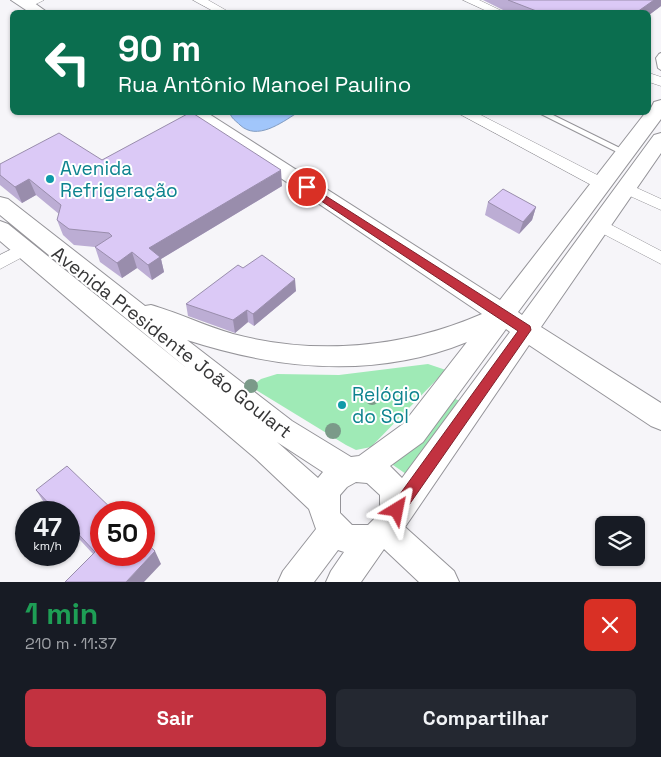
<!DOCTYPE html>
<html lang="pt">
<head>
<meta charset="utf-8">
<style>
  body { margin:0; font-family:"Space Grotesk",sans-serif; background:#242831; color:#f1f3f6; height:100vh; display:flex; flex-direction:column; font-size:19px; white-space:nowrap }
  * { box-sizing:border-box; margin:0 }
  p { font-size:16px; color:#9ea1a6 }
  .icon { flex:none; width:28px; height:28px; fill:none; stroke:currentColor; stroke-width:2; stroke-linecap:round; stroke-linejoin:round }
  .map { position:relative; height:582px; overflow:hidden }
  .details { display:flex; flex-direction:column; background:#171b24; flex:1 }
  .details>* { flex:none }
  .top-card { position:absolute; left:10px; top:10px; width:641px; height:105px; border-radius:8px; box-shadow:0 1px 4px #0004; background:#0b6e4f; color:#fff; overflow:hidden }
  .controls { position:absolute; left:595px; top:516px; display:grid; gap:10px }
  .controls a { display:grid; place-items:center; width:50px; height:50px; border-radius:8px; background:#171b24; box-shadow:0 1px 4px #0004; font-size:25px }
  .speed { position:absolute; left:15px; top:501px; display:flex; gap:10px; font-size:25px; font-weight:700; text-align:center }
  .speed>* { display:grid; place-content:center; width:65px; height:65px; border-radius:50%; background:#171b24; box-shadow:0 1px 4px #0004; line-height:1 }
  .speed small { font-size:12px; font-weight:400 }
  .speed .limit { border:8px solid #d22; background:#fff; color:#111 }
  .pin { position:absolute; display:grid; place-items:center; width:42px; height:42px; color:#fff; margin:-21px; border:2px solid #fff; border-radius:50%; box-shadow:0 1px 5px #0007 }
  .me { position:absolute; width:55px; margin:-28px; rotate:35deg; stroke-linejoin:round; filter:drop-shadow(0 0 4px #0008) }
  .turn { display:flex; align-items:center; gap:18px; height:105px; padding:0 25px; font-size:22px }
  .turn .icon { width:65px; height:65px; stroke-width:2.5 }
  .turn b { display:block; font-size:35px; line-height:42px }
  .round { display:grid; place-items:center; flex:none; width:52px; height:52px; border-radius:8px; background:#242831 }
  .headline { display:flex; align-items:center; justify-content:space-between; height:85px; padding:0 25px }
  h1 { font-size:30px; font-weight:600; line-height:38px; color:#1e9e55 }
  .button { display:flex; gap:10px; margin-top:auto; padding:10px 25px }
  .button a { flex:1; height:58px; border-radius:8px; background:#c23240; color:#fff; font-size:20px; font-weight:600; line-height:58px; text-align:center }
  .button a+a { background:#242831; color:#f1f3f6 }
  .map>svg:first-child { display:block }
  .green { fill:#9feab6 }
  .water { fill:#a1c6fb; stroke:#819bc0 }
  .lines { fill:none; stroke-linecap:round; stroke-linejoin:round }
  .lane-casing { stroke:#959499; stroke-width:2 }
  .street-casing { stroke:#959499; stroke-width:1 }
  .secondary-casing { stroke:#959499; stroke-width:2 }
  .lane { fill:#fff; fill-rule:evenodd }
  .street { fill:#fff; fill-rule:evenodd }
  .secondary { fill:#fff; fill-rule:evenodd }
  .tree { fill:#7b9a89 }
  .wall { fill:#bcadd4 }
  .shaded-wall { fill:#998dac }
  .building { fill:#dbc9f6; stroke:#998dac }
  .route { fill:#c23240; stroke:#7e202a }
  .culture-dot { fill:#0f9aa8; stroke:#fff; stroke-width:2 }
  .labels { text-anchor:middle; stroke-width:4; stroke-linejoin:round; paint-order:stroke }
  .culture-label { font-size:19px; fill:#0d838f; stroke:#fff; text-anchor:start }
  .street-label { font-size:19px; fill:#363637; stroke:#fff }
</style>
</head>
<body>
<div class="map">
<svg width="661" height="582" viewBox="0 0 661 582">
  <rect width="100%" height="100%" fill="#f6f5f9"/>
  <!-- green -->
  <path class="green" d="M428,364l18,6 -75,77 -15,3 -10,-5 -95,-58 10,-8 16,-5 62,1z
    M453,398l7,3 -51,75 -19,-13z"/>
  <!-- water -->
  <path class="water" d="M230,113v-1l67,1c-16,10 -40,28 -57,12 -4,-4 -9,-7 -10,-12z"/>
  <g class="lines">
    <defs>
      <path id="lane" d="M661,53v17l-3,-2 -2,-10 3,-4z
        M537,112h10l83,41 -4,2h-3z"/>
      <path id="street" d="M28,0h16l-14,7h-8v-4z
        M193,0h15l21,12h-14z
        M463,0h16l25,12h-15z
        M649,73l12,4v9l-12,-4z
        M456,112h19l132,68 3,4 -3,4h-10z
        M626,183l35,16v11l-40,-18 -3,-4 3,-4z
        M600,219l61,32v13l-67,-35 -2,-4 2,-4z
        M24,243l6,2 2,4 -2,4 -30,16v-14z"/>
      <path id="secondary" d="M11,0h19l17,12h-18z
        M661,100v19l-143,193 4,3 132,-180 7,-2v20l-120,174 120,76v27l-10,-4 -122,-81 -124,182 49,44 5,11h-40l-35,-33 -23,33h-35l5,-11 13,-19 -6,-2 -24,32h-36l5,-11 33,-42 -7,-20 -54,-51 -255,-217v-20l8,3 181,146 -189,-155v-18l8,2 137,107 6,-1c28,8 54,21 82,29 83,22 171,14 249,-20l-299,-202h23l294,188 146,-188h3l5,-10zM506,329l4,3 -108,146 -12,-12 33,-24zM187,340c92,30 189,39 280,2l-64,82 -44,32 -8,1 -59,-36zM277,442l46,30 -5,6zM356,482l11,1 13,12v18l-12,12h-16l-12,-12v-18l7,-8z"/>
    </defs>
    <!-- lane casing -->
    <use href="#lane" class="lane-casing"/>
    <!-- street casing -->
    <use href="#street" class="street-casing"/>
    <!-- secondary casing -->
    <use href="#secondary" class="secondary-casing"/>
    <!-- lane -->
    <use href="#lane" class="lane"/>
    <!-- street -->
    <use href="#street" class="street"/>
    <!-- secondary -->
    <use href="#secondary" class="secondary"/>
  </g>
  <!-- trees -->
  <g class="tree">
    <circle cx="251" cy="386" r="7"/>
    <circle cx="372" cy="398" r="7"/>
    <circle cx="333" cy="431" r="8"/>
  </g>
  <!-- wall -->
  <path class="wall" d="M483,0h178v6l-12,9v-3h-146v-2z
    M102,160l180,26 -121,73 3,13 -12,8 -15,-12 -15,10 -22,-16 -5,-15 -21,-2 -11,-10 -6,-15 2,-6 -23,-19 -14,8 -22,-18v-21z
    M488,202l48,5 -4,13 -13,14 -34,-19z
    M243,268l53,23 -42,35 -6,-4 -13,11 -47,-17 -2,-12z
    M36,490l125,74 -68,-10 -24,-26v-16h-15l-9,-8z"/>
  <!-- shaded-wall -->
  <path class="shaded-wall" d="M654,0h7v6l-12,9v-3h-12z
    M281,170l1,16 -121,73 3,13 -12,8 -4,-15 1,-17z
    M29,179l7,16 -14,8 -7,-16z
    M536,207l-4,13 -13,14 4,-12z
    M132,252l5,16 -15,10 -5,-15z
    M295,279l1,12 -42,35 -1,-12z
    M247,310l1,12 -13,11 -2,-13z
    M155,551l6,13 -17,18h-18z"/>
  <!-- building -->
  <path class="building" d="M508,0h146l-17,12h-98z
    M191,112l90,58 -132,78 11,9 -12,8 -16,-13 -15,11 -22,-16 17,-11 -3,-3 -40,-4 -12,-9 4,-15 -32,-26 -14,8 -15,-12v-11l59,-31 43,27z
    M503,189l33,18 -13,15 -35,-20z
    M262,255l33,24 -42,35 -6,-4 -14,10 -47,-16 52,-39 5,3z
    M67,466l48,46h-14v43h43v-14l11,10 -29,31h-61l30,-30 -26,-28v-12h-12l-21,-22z"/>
  <!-- route -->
  <path class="route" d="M307,184l223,142 1,4 -129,185 -5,2 -5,-2 -2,-5 2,-5 126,-174 -215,-142v-4z"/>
  <!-- markers -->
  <g class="culture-dot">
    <circle cx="50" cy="179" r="5"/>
    <circle cx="342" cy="405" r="5"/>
  </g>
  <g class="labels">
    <!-- culture labels -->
    <g class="culture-label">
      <text x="60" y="175">Avenida<tspan x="60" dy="22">Refrigeração</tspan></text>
      <text x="352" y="401">Relógio<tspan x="352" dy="22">do Sol</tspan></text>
    </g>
    <!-- street labels -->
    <g class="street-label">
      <text transform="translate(172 342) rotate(38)" y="7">Avenida Presidente João Goulart</text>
    </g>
  </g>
</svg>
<div class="controls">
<a><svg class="icon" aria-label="layers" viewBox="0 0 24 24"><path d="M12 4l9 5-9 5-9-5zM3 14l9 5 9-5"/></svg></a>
</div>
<div class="speed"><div>47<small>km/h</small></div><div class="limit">50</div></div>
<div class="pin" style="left:307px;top:187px;background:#d93025"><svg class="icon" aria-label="arrive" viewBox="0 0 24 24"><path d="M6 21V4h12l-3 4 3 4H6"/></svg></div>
<svg class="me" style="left:397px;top:510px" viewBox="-20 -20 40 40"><path d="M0-17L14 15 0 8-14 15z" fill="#c23240" stroke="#fff" stroke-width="4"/></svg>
<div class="top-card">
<div class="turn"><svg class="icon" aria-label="left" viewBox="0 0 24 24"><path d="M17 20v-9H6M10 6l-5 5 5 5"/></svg><div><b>90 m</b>Rua Antônio Manoel Paulino</div></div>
</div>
</div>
<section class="details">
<div class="headline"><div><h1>1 min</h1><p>210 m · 11:37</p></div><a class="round" style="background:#d93025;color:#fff"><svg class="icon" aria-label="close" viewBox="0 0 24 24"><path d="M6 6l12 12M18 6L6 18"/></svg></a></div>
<div class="button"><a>Sair</a><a>Compartilhar</a></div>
</section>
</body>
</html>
